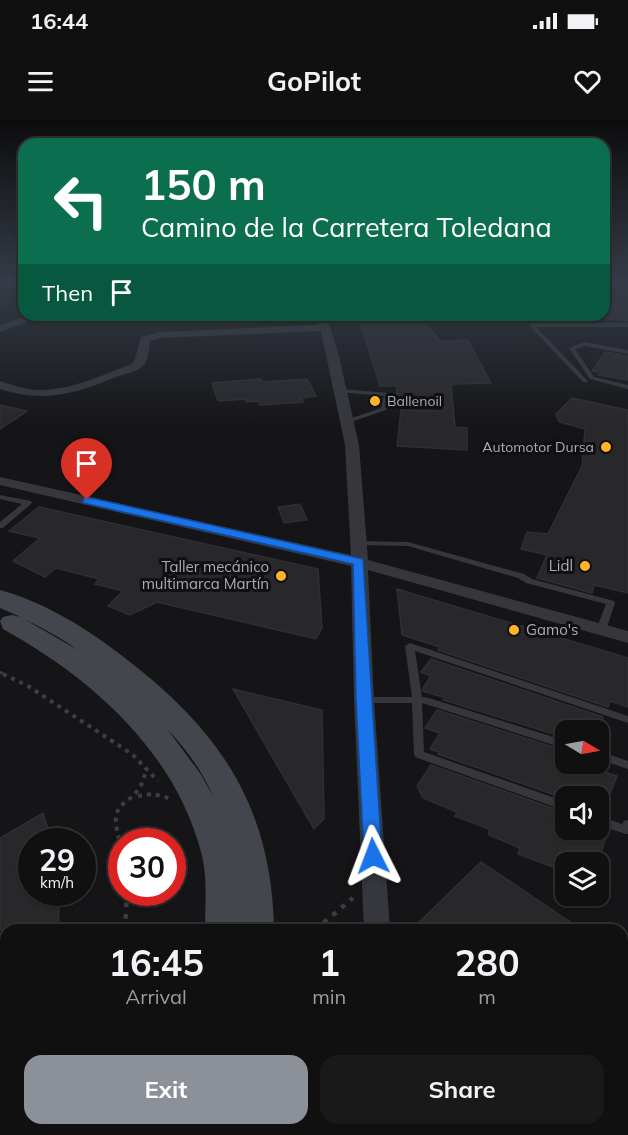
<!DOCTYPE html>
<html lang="en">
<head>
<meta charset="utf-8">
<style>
  body { margin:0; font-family:Mulish,sans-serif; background:#19191a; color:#f1f3f6; height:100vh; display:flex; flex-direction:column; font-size:22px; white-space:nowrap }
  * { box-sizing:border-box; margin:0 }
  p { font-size:20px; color:#9c9d9f }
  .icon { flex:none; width:33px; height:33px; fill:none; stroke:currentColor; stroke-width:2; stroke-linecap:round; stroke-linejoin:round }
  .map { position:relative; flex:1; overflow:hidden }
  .panel { position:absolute; left:0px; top:804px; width:628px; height:212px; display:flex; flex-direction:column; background:#101011; border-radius:18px 18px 0 0; box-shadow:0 2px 4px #0004,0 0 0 2px #303031 }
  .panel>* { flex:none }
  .top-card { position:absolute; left:18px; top:18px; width:592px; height:183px; border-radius:18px; box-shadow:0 2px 4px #0004,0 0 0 2px #303031; background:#0b6e4f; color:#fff; overflow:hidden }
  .needle { width:39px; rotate:100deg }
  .controls { position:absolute; left:555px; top:600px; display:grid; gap:12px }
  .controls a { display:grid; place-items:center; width:54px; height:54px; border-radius:12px; background:#101011; box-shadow:0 2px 4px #0004,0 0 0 2px #303031; font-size:30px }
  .speed { position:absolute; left:18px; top:708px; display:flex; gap:12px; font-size:30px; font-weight:700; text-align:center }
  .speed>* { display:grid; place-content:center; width:78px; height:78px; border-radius:50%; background:#101011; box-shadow:0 2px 4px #0004,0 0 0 2px #303031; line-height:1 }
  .speed small { font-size:15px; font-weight:400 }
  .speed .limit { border:9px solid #d22; background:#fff; color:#111 }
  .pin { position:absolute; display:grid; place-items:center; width:51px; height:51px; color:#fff; margin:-62px -26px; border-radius:50% 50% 50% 0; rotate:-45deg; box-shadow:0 0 6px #0007 }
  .pin .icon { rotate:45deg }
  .me { position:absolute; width:66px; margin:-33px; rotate:357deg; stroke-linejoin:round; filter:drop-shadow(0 0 4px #0008) }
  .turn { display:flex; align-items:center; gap:21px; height:126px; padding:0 24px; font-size:27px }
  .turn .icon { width:78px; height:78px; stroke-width:2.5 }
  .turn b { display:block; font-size:42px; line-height:51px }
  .then { display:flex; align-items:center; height:57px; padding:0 24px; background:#0003; gap:12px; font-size:22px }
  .eta { display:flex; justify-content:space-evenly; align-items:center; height:102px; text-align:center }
  .eta b { font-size:36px; font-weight:700; line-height:42px }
  .button { display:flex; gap:12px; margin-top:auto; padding:12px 24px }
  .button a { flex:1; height:69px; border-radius:18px; background:#8c9099; color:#fff; font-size:24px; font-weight:700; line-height:69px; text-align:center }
  .button a+a { background:#19191a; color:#f1f3f6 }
  .status { display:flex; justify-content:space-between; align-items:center; height:42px; padding:0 30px; background:#101011; direction:ltr }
  .status svg { height:16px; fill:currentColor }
  header { display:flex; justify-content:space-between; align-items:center; height:78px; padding:0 24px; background:#101011; font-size:27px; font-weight:700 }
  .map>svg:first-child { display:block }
  .building { fill:#28282b; stroke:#2f2f33; stroke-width:1.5 }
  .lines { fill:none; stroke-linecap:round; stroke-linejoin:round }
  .path-far2 { stroke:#3c3e44; stroke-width:3; stroke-dasharray:3 4.5; stroke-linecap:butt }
  .path-far1 { stroke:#3c3e44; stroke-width:4; stroke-dasharray:4 5; stroke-linecap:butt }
  .path { stroke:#3c3e44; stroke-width:4.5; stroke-dasharray:4.5 7; stroke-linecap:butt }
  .lane { fill:#36373d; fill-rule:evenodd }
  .street { fill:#36373d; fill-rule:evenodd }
  .secondary { fill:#44464d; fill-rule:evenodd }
  .route { fill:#1a73e8; stroke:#114b97; stroke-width:1.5 }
  .poi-dot { fill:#fdb427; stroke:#101012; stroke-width:2 }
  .labels { text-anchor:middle; stroke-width:6; stroke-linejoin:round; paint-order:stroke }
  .far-poi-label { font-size:14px; fill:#a6acb8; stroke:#101012; text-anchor:start }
  .poi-label { font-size:15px; fill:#a6acb8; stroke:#101012; text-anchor:end }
</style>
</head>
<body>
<div class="status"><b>16:44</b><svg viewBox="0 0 49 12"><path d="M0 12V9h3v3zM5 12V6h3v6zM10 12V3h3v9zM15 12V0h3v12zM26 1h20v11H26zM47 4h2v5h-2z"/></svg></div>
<header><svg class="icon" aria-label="menu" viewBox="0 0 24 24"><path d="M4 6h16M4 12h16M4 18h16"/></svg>GoPilot<svg class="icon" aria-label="heart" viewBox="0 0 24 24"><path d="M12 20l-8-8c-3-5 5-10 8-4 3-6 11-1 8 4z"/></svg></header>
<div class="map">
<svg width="628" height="1015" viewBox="0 0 628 1015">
  <rect width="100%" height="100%" fill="#151517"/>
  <!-- building -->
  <path class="building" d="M617,171l11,1v29l-24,-3v-22l10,1z
    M358,195h61l21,26 28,-1 23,43 -40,1 4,43 12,1v22l-70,-4 4,-36 43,1 5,-5 -5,-3 -48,-3 1,-14h-17z
    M605,232l23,4v24l-29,-5 2,-3 -9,-1z
    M261,259l2,3 44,-3 9,17 -15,2 2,4 -43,3 -2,-4 -12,1 -1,-3 -27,2 -6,-18z
    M572,278l56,12v183l-34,-8 -2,8 -55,-15 10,-23 -26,-6 6,-17 21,2 34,-68 3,-37 -26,-7 -3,-8z
    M0,285l27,6 -27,18z
    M300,384l7,16 -23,3 -6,-16z
    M39,387l279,62 4,59 -6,11 -159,-37 -27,13 -22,-9 15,-15 -28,-7 4,-5 -43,-11 -11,9 -32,-16 27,-23 -31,-7z
    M397,469l231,69v49l-18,-6 -2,6 -170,-57 2,-3 -38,-12z
    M431,539l172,58 -6,13h-31v8l-123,-38 2,-2 -22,-7v-3l8,-12 -10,-4z
    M233,569l89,21 2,109 -10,10z
    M437,590l129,41v13h15l36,12 -8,20h-43v3l-128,-45 1,-2 -9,-3 10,-16 -15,-5z
    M431,645l135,48v17h24l17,6 -10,26h-31v10l-13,-5 -35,-13 2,-6 -31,-13v-6l-34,-13 2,-4 -34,-14 -6,-12z
    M43,693l9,29h-20v50h28l-2,38h-58v-92z
    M481,742l33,22 68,46h-171z"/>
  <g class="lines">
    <!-- path-far2 -->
    <path class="path-far2" d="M0,552l6,3"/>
    <!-- path-far1 -->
    <path class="path-far1" d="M3,554l25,12 104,68 26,27
      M138,676l15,-2 16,4
      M122,728c-21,-59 18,-34 24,-80"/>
    <!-- path -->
    <path class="path" d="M125,810l2,-38
      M315,810l38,-32
      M47,1010v5"/>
    <!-- lane -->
    <path class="lane" d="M604,165l24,3v2l-24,-2z
      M628,203v4h-92l51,53 1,1 -3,2 -2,-1 -54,-57 3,-2z
      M585,222l43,8v4l-43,-8 -10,3 19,28 34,8v4l-38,-10 -21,-31z
      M341,269l48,4 -1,10 56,2 3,2 -3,2 -56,-2 -2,3 -38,13 -2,-1v-2l35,-12 3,-12 -45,-4v-2z
      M0,375l31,6 1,2 -29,25h-3v-6l22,-18 -22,-5z
      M356,421l52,1 116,32 8,5 82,22 1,2 -9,27 -5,3 -5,-3 10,-26 -80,-21 -8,-5 -110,-32 -49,-1h-3l-1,-2z
      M410,523l218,73v7l-213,-72 7,46 7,1 137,43v8l-144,-46 2,49 142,50v9l-151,-54 -1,-3 -2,-51h-48l-3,-1 -2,-2 2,-2 3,-1h48l-7,-51z
      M598,631l30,10v8l-30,-10z
      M598,696l24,8 2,-3 4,-1v14h-2l-28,-9z
      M392,1010h15l2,5h-16z"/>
    <!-- street -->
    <path class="street" d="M31,195h15l-46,17v-7z
      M316,195h10l12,37 21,93 9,115 260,71v12l-260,-73 6,130 16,230h-26l-10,-230 -3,-134 -351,-81v-8l351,78 -6,-110 -24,-114 -161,7 -10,3c-1,9 -1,19 -8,26 -6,5 -18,7 -26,10 -41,17 -72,26 -116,12v-8c12,4 24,8 37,9 33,1 65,-15 95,-26l3,-5 6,-22 19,-5 159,-7z
      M6,989v21h13l-3,5h-16v-25z"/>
    <!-- secondary -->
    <path class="secondary" d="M0,470c41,11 83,36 117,62 99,74 155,150 157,278h-69c0,-26 3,-53 -4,-78 -27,-102 -110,-174 -198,-223l-3,-8 3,-4 9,-2 9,2 -21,-9zM24,499c19,9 37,19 54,31zM168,610c19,20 34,41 45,66l-13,-23z
      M120,1010h46l2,5h-46z
      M283,1010h46l-2,5h-46z"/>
  </g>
  <!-- sky -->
  <linearGradient id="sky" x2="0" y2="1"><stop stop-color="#0c0c0d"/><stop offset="0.53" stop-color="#353b47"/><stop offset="1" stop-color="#353b47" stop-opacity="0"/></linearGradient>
  <rect width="628" height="306" fill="url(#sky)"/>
  <!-- route -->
  <path class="route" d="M87,377l276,62 19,297 -3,5 -6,2 -7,-2 -2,-5 -8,-156 -3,-136 -270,-61v-5z"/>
  <!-- markers -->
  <g class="poi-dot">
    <circle cx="375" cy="281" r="6"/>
    <circle cx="606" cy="327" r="6"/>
    <circle cx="585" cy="446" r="6"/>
    <circle cx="281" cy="456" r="6"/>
    <circle cx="514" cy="510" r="6"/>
  </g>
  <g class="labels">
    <!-- far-poi labels -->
    <g class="far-poi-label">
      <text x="387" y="286">Ballenoil</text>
      <text x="594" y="332" text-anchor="end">Automotor Dursa</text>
    </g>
    <!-- poi labels -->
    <g class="poi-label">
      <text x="573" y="451">Lidl</text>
      <text x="269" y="452">Taller mecánico<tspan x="269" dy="17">multimarca Martín</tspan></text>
      <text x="526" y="515" text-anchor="start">Gamo's</text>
    </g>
  </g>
</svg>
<div class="controls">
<a><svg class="needle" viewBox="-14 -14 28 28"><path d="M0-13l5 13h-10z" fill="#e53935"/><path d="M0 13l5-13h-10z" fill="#9c9d9f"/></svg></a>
<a><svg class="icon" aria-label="sound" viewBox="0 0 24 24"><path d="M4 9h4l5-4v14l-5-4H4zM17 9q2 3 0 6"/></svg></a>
<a><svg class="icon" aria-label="layers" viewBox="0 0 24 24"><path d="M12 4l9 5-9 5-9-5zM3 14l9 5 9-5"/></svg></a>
</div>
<div class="speed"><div>29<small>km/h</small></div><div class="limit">30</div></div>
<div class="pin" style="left:87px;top:380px;background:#d93025"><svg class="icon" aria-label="arrive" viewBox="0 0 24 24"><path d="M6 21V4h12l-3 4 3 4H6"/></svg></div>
<svg class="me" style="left:373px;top:736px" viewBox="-20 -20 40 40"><path d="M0-17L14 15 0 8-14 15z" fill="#1a73e8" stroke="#fff" stroke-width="4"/></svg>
<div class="top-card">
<div class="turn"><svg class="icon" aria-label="left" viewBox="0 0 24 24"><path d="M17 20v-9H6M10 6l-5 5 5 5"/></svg><div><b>150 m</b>Camino de la Carretera Toledana</div></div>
<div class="then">Then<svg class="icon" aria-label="arrive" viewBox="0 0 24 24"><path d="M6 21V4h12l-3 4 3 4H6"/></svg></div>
</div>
<section class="panel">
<div class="eta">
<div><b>16:45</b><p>Arrival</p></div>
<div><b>1</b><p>min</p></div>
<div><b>280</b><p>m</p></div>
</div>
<div class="button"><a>Exit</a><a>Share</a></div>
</section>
</div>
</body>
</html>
